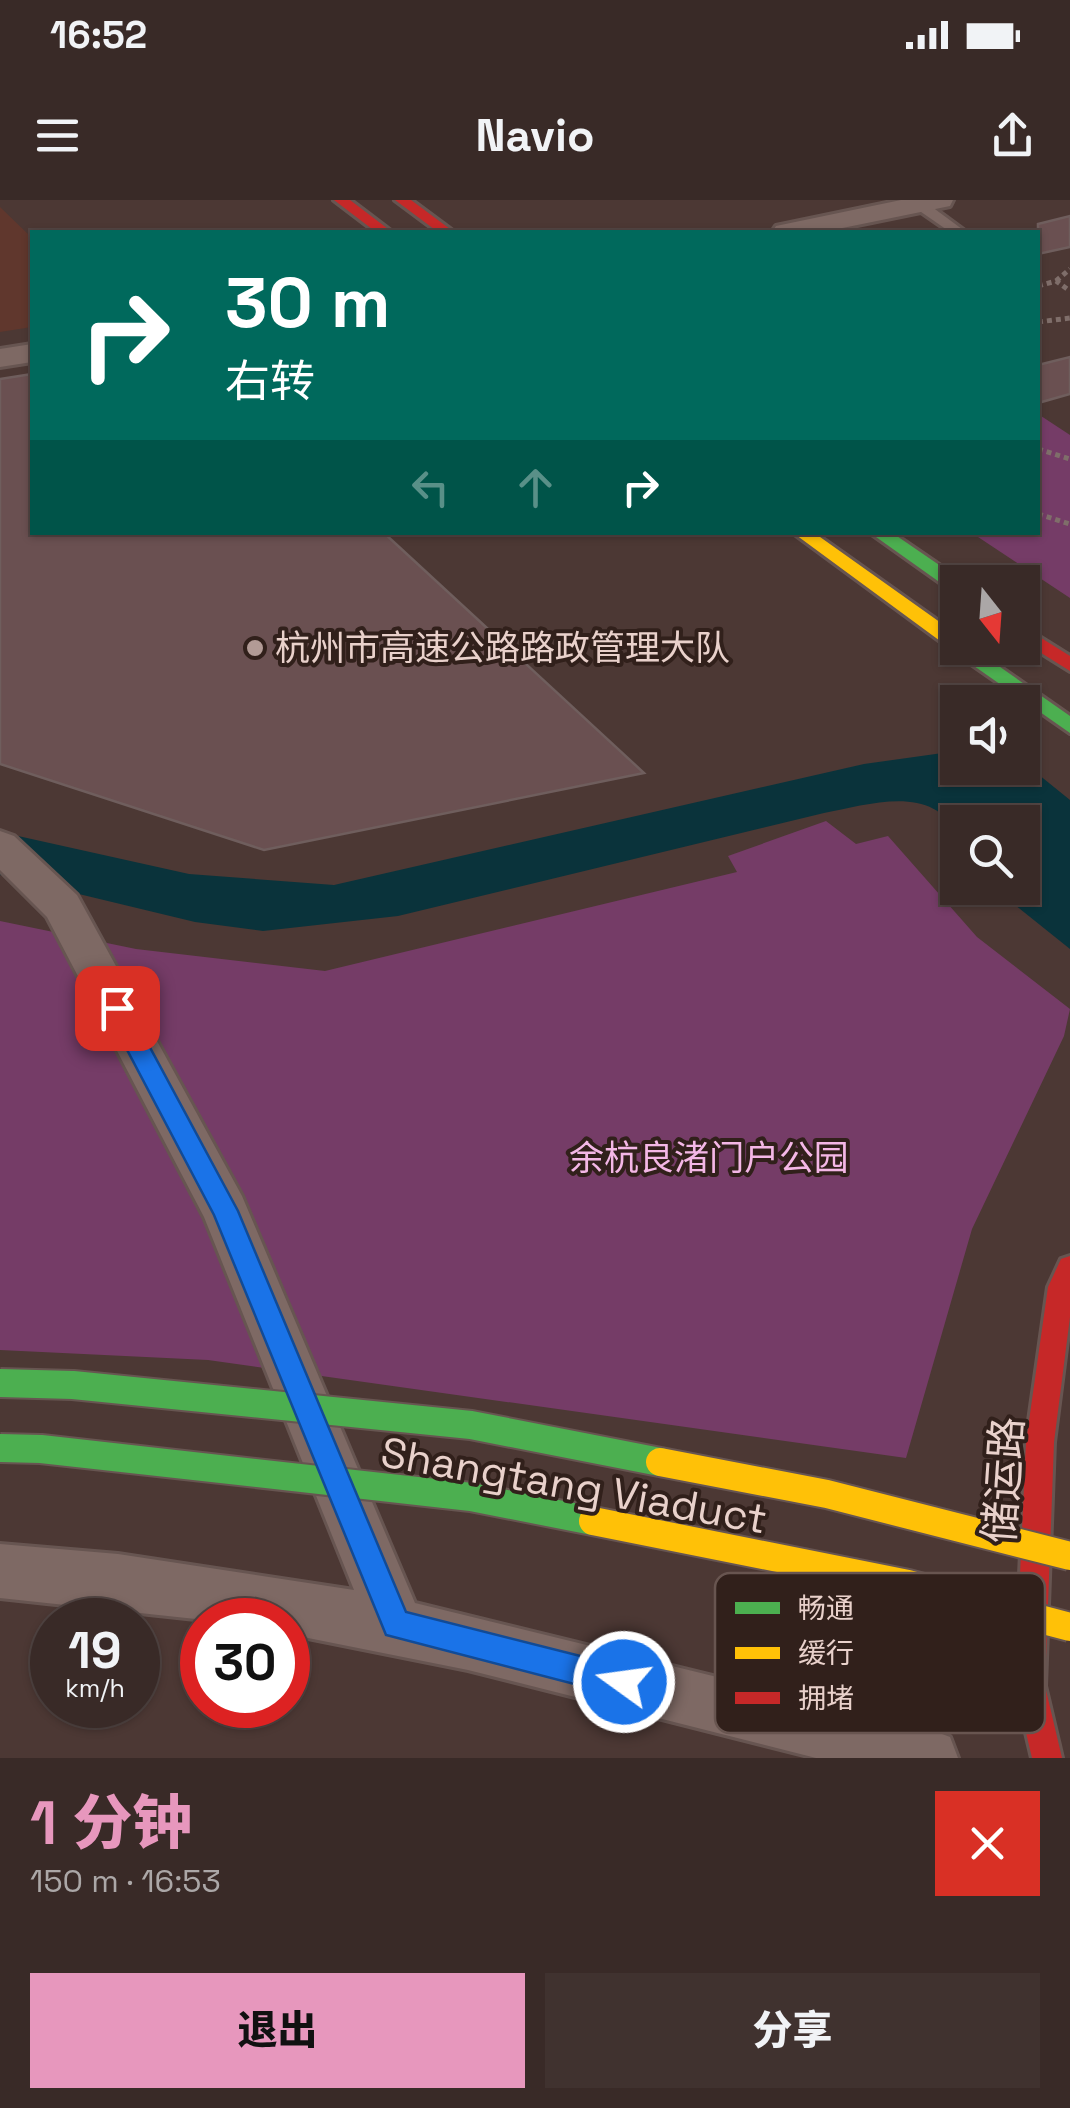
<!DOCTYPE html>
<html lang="zh">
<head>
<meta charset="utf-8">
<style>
  body { margin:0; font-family:"Space Grotesk","Noto Sans SC",sans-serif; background:#40322f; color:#f1f3f6; height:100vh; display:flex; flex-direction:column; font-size:38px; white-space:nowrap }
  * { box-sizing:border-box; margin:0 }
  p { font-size:32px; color:#aba7a7 }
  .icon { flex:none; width:55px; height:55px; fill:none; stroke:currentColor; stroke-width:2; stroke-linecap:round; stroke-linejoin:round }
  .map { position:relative; height:1558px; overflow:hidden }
  .panel { display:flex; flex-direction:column; background:#392a27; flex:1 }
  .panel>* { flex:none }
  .top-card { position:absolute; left:30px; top:30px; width:1010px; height:305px; border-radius:0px; box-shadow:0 2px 8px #0004,0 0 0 2px #534644; background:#00695c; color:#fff; overflow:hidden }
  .needle { width:65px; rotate:163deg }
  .fabs { position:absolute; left:940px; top:365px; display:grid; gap:20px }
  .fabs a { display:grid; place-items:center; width:100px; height:100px; border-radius:0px; background:#392a27; box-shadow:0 2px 8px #0004,0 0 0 2px #534644; font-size:50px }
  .speed { position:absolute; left:30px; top:1398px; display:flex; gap:20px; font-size:50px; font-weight:700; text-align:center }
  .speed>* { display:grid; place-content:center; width:130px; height:130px; border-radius:50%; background:#392a27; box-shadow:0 2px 8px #0004,0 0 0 2px #534644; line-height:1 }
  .speed small { font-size:25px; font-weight:400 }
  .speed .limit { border:15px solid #d22; background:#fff; color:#111 }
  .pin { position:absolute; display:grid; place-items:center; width:85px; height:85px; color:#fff; margin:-42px; border-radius:20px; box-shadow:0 5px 15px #0006 }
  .me { position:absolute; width:110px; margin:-55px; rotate:284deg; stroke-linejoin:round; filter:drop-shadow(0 0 8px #0008) }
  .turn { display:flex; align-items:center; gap:35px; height:210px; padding:0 30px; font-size:45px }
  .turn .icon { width:130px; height:130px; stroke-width:2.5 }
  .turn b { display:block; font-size:70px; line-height:85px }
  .lanes { display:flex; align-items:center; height:95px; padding:0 30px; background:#0003; justify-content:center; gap:50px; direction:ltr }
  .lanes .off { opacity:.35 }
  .round { display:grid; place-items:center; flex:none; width:105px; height:105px; border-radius:0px; background:#40322f }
  .summary { display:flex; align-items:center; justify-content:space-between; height:170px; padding:0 30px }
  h1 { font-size:60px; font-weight:800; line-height:75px; color:#e797bd }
  .primary-button { display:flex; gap:20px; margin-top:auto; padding:20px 30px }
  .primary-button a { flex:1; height:115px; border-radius:0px; background:#e797bd; color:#111; font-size:40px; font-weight:800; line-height:115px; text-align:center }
  .primary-button a+a { background:#40322f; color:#f1f3f6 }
  .status { display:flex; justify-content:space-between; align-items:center; height:70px; padding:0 50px; background:#392a27; direction:ltr }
  .status svg { height:28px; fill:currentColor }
  header { display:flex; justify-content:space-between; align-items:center; height:130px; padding:0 30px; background:#392a27; font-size:45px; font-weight:800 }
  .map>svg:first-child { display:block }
  .built { fill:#60372d }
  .green { fill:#753c67 }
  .water { fill:#0a333b }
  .building { fill:#6a5051; stroke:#6f5e5d; stroke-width:2.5 }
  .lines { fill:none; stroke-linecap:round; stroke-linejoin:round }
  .lane-casing { stroke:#675551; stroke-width:6 }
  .street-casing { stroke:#675551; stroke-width:6 }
  .fast-casing { stroke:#675551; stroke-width:6 }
  .slow-casing { stroke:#675551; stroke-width:6 }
  .jam-casing { stroke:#675551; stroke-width:6 }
  .path { stroke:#7f6e6a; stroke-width:5; stroke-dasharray:5 4; stroke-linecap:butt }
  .lane { fill:#7e6964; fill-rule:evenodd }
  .street { fill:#7e6964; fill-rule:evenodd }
  .fast { fill:#4caf50; fill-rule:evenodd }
  .slow { fill:#ffc107; fill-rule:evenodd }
  .jam { fill:#c62828; fill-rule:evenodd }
  .fast-bridge-casing { stroke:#675551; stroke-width:32; stroke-linecap:butt }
  .slow-bridge-casing { stroke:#675551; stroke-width:32; stroke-linecap:butt }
  .fast-bridge { stroke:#4caf50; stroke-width:28 }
  .slow-bridge { stroke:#ffc107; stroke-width:28 }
  .route { fill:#1a73e8; stroke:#114b97; stroke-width:2.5 }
  .poi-dot { fill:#b29b96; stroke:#31201b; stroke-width:4 }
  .labels { text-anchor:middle; stroke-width:8; stroke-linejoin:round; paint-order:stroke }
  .poi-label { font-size:35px; fill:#e9d1cb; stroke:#31201b; text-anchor:start }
  .park-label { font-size:35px; fill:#f4b7e6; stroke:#31201b }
  .near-street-label { font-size:42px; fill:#e9d1cb; stroke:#31201b }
  .key { fill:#31201b; stroke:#685550; stroke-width:2.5 }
  .key-label { font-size:28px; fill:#e9d1cb }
</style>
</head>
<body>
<div class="status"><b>16:52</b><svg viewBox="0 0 49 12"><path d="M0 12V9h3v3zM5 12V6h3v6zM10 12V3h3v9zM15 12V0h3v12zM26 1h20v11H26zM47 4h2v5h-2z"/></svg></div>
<header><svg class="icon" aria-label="menu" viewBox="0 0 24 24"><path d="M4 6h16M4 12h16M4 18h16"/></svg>Navio<svg class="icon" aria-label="share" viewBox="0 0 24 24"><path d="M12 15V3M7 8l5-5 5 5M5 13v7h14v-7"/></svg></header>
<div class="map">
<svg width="1070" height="1558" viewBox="0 0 1070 1558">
  <rect width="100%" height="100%" fill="#4c3834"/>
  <!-- built -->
  <path class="built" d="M0,7l32,31v89l-32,5z"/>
  <!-- green -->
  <path class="green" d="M1038,214l32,21v163l-98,-65 66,-1z
    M826,621l30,23 32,-8 89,101 93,72 -6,27 -92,193 -66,229 -698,-98 -208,-10v-429l136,28 189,22 412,-99 -9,-16z"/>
  <!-- water -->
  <path class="water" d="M957,551l1,17h64l1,-6 47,38v149l-76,-61h28v-66h-64l-1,15c-21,-55 -89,-32 -133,-24l-426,103 -135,15 -68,-9 -195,-47v-43l189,42 145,11 530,-121z"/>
  <!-- building -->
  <path class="building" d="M1070,16v31l-32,7v-30z
    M1070,157v37l-32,9v-38z
    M32,174v158h351l261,241 -380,77 -264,-86v-385z"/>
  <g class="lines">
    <defs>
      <path id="lane" d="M914,1h10l42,31h-16l-36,-25z"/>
      <path id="street" d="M901,0h52l-3,6 -127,26h-51l4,-6z
        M32,144v18l-32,5v-18z
        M0,631l14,5 63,59 165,301 173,407 514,126 21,8 8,21h-142l-348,-88 -180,-36v-14h-83l-205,-22v-54l118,10 236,36 -150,-373 -157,-300 -47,-47z"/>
      <path id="fast" d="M869,332h22l73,50h-6v11l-6,-2z
        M958,443v5h15l97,68v17l-116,-81 -2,-4z"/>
      <path id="slow" d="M792,332h21l145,103v13l7,1h-14z"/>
      <path id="jam" d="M334,0h16l42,32h-16z
        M395,0h16l43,32h-16z
        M1022,426l48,30v15l-48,-30z
        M1070,1056v61l-16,125 -9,244 17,72h-30l-17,-72 11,-244 22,-155 13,-28z"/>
    </defs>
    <!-- lane casing -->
    <use href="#lane" class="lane-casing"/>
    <!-- street casing -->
    <use href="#street" class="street-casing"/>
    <!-- fast casing -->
    <use href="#fast" class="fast-casing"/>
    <!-- slow casing -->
    <use href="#slow" class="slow-casing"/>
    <!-- jam casing -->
    <use href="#jam" class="jam-casing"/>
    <!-- path -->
    <path class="path" d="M1056,81l14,-12
      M1038,86l18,-5 14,10
      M1038,122l32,-4
      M1038,249l32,10
      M1038,314l32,10"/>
    <!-- lane -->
    <use href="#lane" class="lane"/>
    <!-- street -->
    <use href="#street" class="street"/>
    <!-- fast -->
    <use href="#fast" class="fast"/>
    <!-- slow -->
    <use href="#slow" class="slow"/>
    <!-- jam -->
    <use href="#jam" class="jam"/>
    <defs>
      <path id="fast-bridge" d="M0,1183l73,2 398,40 189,37
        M0,1248l41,1 430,48 122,24"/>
      <path id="slow-bridge" d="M660,1262l167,32 243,62
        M593,1321l315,63 162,43"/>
    </defs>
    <!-- fast-bridge casing -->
    <use href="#fast-bridge" class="fast-bridge-casing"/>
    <!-- slow-bridge casing -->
    <use href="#slow-bridge" class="slow-bridge-casing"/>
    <!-- fast-bridge -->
    <use href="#fast-bridge" class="fast-bridge"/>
    <!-- slow-bridge -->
    <use href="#slow-bridge" class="slow-bridge"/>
  </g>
  <!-- route -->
  <path class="route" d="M117,798l8,3 113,210 168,401 218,55 11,4 5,11 -5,11 -11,4 -238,-62 -172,-420 -109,-207z"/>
  <!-- markers -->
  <circle class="poi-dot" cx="255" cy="448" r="10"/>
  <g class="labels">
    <!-- poi labels -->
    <g class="poi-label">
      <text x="275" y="460">杭州市高速公路路政管理大队</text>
    </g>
    <!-- park labels -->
    <g class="park-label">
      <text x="709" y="970">余杭良渚门户公园</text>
    </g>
    <!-- near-street labels -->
    <g class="near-street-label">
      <text transform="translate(1003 1280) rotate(-86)" y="15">储运路</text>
      <text transform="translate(574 1285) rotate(10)" y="15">Shangtang Viaduct</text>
    </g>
  </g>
  <!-- legend -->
  <rect x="715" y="1373" width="330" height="160" rx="15" class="key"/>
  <rect x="735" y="1402" width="45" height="12" fill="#4caf50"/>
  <rect x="735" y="1447" width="45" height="12" fill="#ffc107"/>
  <rect x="735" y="1492" width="45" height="12" fill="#c62828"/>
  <g class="key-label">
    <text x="798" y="1418">畅通</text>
    <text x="798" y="1463">缓行</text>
    <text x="798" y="1508">拥堵</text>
  </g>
</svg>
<div class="fabs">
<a><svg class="needle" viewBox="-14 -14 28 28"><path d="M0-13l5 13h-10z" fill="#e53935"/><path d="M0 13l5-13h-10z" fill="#aba7a7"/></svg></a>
<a><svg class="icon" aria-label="sound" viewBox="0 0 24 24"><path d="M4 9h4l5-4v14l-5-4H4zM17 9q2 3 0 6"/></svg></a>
<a><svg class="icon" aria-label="search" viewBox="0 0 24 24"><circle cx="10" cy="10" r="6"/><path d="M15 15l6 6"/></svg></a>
</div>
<div class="speed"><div>19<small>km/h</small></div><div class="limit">30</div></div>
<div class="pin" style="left:117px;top:808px;background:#d93025"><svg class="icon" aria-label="arrive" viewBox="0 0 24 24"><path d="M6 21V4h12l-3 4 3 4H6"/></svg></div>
<svg class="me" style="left:624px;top:1482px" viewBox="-20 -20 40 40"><circle r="17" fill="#1a73e8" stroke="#fff" stroke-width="3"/><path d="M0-11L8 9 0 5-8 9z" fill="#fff"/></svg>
<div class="top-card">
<div class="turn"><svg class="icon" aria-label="right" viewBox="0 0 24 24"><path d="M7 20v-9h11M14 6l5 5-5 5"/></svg><div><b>30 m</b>右转</div></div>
<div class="lanes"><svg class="icon off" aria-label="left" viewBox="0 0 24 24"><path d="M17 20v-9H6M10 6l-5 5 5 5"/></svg><svg class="icon off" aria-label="ahead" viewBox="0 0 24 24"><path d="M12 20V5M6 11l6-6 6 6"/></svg><svg class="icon" aria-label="right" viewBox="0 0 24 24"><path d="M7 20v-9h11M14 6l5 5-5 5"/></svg></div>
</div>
</div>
<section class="panel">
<div class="summary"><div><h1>1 分钟</h1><p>150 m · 16:53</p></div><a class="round" style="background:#d93025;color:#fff"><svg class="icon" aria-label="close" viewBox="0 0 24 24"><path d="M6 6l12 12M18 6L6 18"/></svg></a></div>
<div class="primary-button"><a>退出</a><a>分享</a></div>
</section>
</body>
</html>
